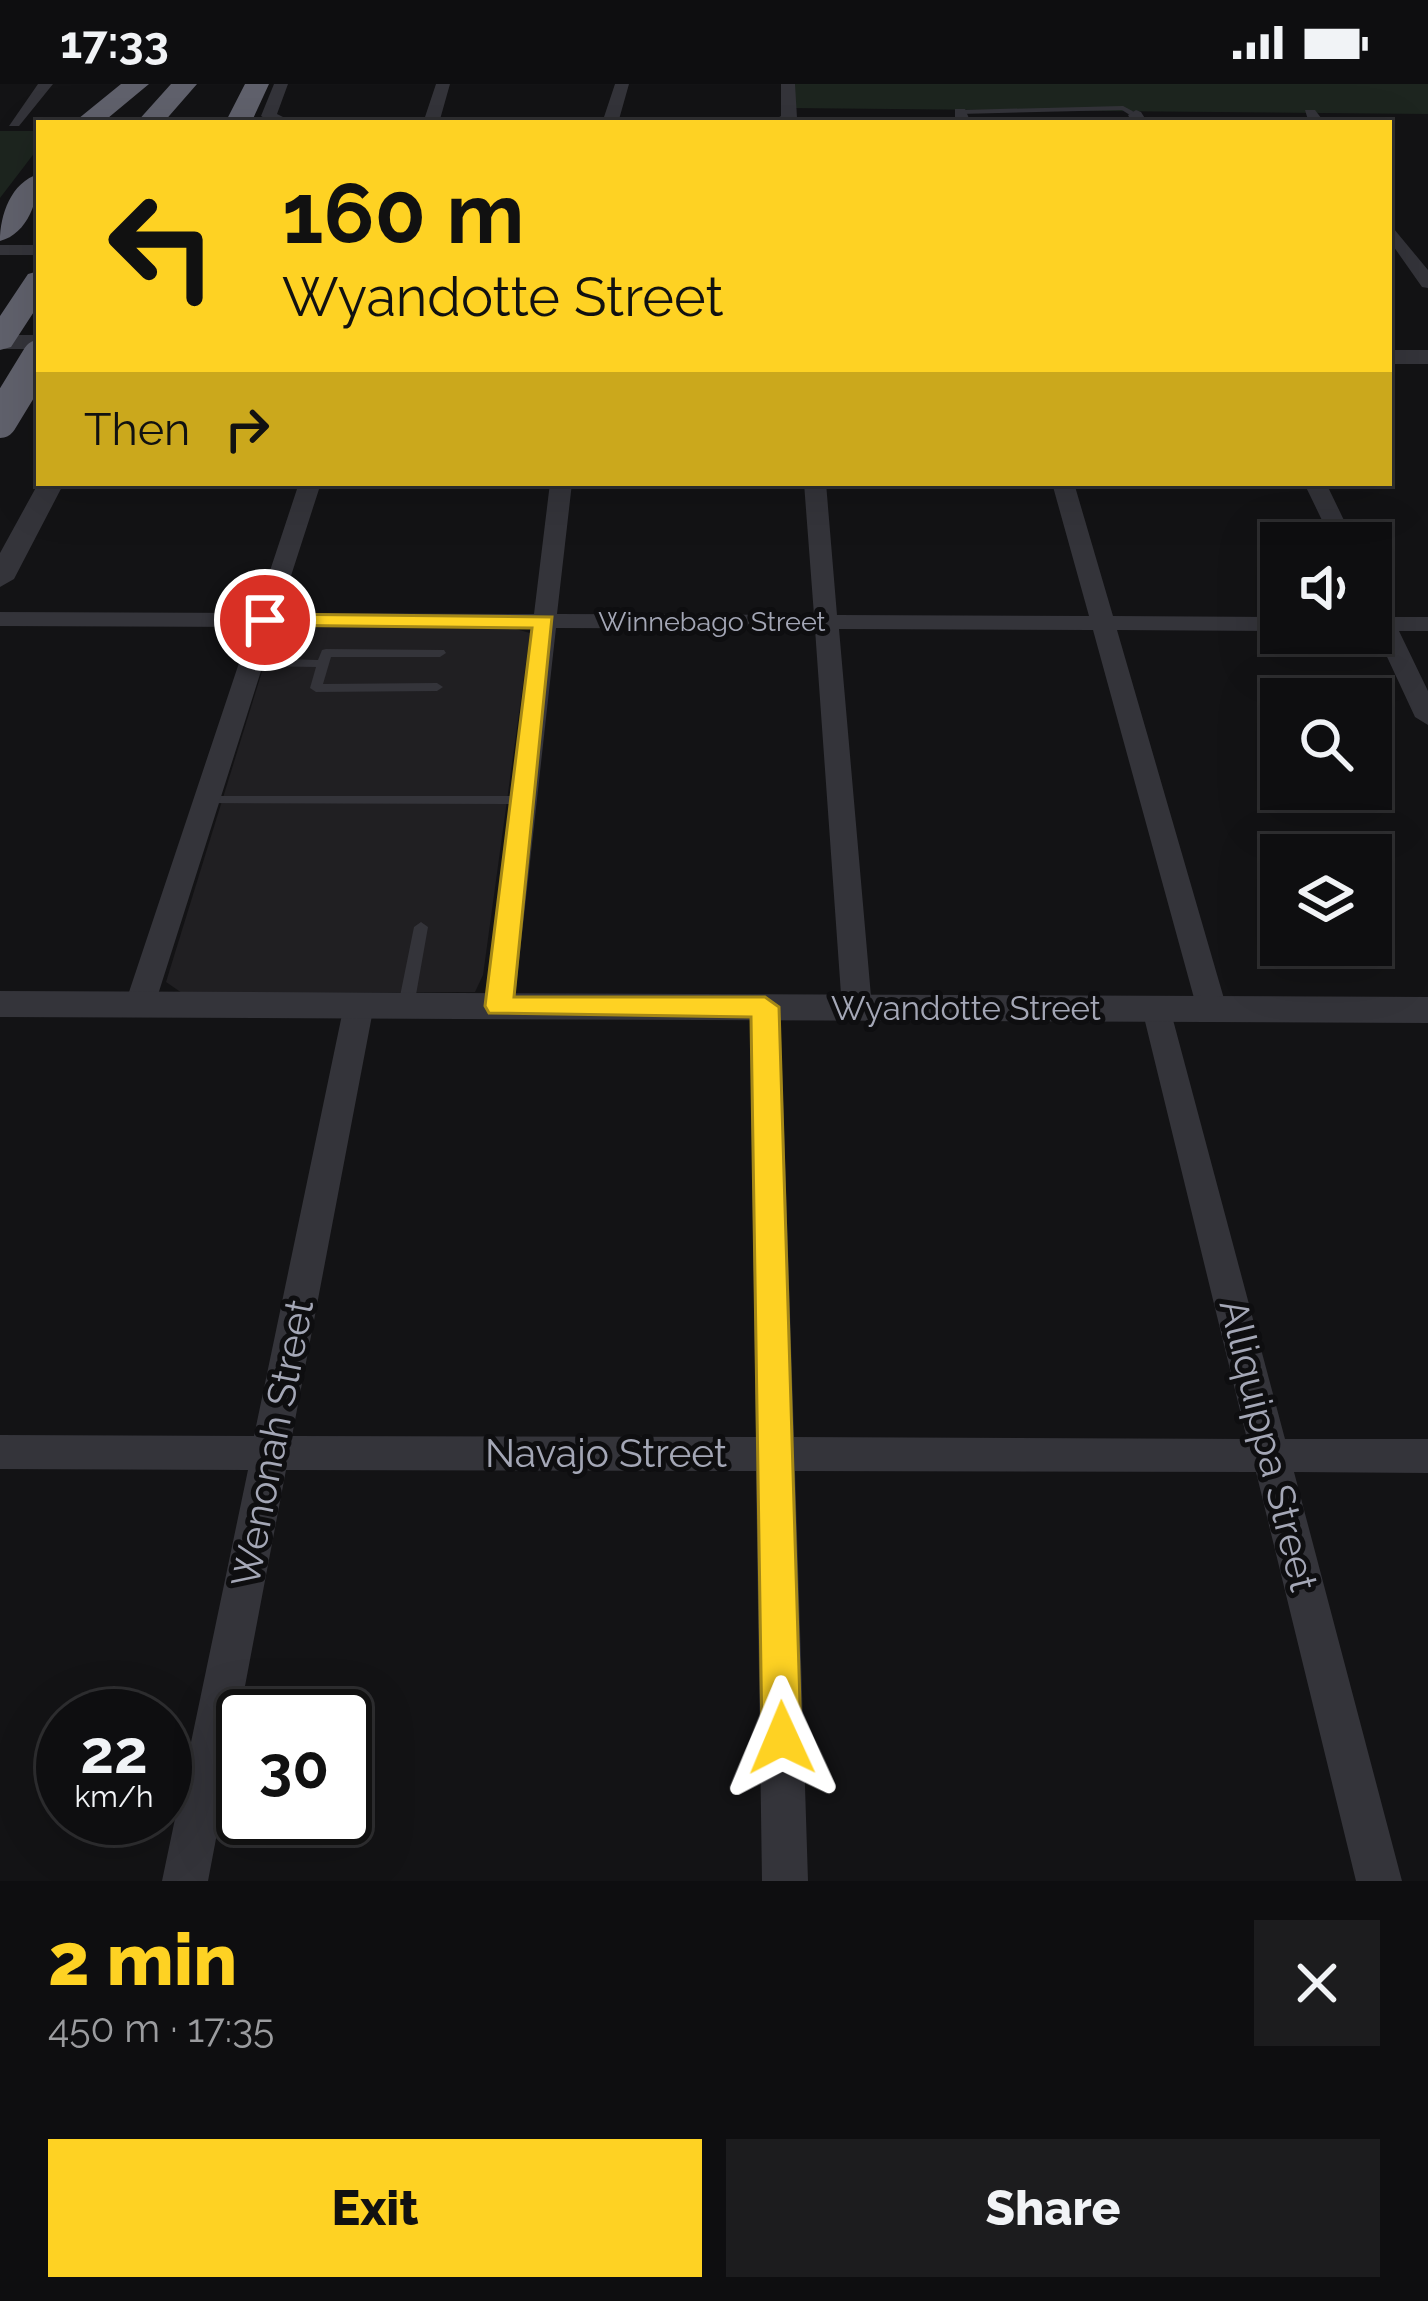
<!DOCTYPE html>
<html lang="en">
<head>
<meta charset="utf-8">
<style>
  body { margin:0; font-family:Raleway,sans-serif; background:#1c1c1e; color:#f1f3f6; height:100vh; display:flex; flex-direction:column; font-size:45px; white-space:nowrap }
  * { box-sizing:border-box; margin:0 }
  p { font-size:39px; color:#9b9c9f }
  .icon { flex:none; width:66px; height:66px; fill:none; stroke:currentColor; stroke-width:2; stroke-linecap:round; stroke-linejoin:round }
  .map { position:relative; height:1797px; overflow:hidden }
  .details { display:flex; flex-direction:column; background:#0e0e10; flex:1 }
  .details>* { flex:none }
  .hud { position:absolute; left:36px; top:36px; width:1356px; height:366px; border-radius:0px; box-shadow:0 12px 48px #0002,0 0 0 3px #2e2e30; background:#fed223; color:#111; overflow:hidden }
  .buttons { position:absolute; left:1260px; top:438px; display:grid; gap:24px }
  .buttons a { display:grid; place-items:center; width:132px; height:132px; border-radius:0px; background:#0e0e10; box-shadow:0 12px 48px #0002,0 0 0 3px #2e2e30; font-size:60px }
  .speed { position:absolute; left:36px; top:1605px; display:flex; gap:24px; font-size:60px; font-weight:700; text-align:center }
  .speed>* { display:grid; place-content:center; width:156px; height:156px; border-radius:50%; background:#0e0e10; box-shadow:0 12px 48px #0002,0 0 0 3px #2e2e30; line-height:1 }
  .speed small { font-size:30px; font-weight:400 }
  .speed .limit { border:6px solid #111; border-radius:18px; background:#fff; color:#111 }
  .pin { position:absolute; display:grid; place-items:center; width:102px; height:102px; color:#fff; margin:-51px; border:6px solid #fff; border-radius:50%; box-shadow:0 3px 12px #0007 }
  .me { position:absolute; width:132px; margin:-66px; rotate:359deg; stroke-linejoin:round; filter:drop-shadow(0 0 9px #0008) }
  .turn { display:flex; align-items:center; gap:42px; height:252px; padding:0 48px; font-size:54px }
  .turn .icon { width:156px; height:156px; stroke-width:2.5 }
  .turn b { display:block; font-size:84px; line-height:102px }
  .then { display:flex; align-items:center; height:114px; padding:0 48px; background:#0003; gap:24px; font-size:45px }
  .round { display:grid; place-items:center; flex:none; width:126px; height:126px; border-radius:0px; background:#1c1c1e }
  .summary { display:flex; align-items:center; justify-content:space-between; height:204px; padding:0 48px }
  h1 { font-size:72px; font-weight:800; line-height:90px; color:#fed223 }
  .action { display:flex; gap:24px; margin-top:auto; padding:24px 48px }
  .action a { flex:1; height:138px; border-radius:0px; background:#fed223; color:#111; font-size:48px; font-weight:800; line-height:138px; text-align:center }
  .action a+a { background:#1c1c1e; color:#f1f3f6 }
  .status { display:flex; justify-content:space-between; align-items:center; height:84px; padding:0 60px; background:#0e0e10; direction:ltr }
  .status svg { height:33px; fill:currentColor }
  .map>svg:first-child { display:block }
  .built { fill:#201f22 }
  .green { fill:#1d251f }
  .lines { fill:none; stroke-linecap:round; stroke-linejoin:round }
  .service { fill:#34343a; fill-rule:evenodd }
  .minor { fill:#34343a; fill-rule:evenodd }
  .tertiary { fill:#34343a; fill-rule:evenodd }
  .motorway { fill:#60616c; fill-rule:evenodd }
  .motorway-bridge { stroke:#60616c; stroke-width:34 }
  .route { fill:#fed223; stroke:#a58817; stroke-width:3 }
  .labels { text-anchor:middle; stroke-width:10; stroke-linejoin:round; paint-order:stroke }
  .far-street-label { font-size:27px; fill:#a4a7b6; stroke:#0e0e10 }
  .street-label { font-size:33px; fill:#a4a7b6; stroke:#0e0e10 }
  .near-street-label { font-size:39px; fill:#a4a7b6; stroke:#0e0e10 }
</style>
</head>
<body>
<div class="status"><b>17:33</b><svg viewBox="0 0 49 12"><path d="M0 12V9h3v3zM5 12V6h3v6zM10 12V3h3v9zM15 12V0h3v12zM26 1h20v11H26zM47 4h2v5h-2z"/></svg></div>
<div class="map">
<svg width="1428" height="1797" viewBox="0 0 1428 1797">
  <rect width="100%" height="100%" fill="#131315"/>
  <!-- built -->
  <path class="built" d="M297,541l208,1 25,7 -47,342 -8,17 -293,1 -16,-11 107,-346z"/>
  <!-- green -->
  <path class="green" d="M789,0h639v30l-639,-6z
    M0,47h39v16l-39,51z"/>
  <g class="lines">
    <!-- service -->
    <path class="service" d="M1123,22l17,9 -7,2 -11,-7 -162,4 -4,-2 4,-2z
      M326,565l118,1 2,3 -6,4h-109l-8,27 114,-1 6,4 -6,4 -121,1 -6,-4 6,-21 -65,-1 -6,-4 6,-4 67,2 4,-10z
      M206,712h317l7,4 -7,4 -322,-1 -2,-3 2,-3z
      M421,838l7,5 -14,79 -8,5 -8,-5 16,-79z"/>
    <!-- minor -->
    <path class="minor" d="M38,0h15l-34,42h-10z
      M274,0h14l-11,30 18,9h-22l-12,-7z
      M436,0h14l-11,39h-16z
      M615,0h14l-11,39h-16z
      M781,0h14l2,34 -28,5 12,-7z
      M955,25h10l6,14h-16z
      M1136,26l5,2 7,11h-16l-4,-8z
      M1305,26h10l10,13h-16z
      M1389,139l39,47v18l-6,-1 -33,-47z
      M0,161h39v10h-39z
      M299,399h22l-42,130 255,1 16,-131h22l-15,131 257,1 -10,-132h22l11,132 252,1 -37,-133h22l39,133 168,1v14l-164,-1 110,379 -15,11 -15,-11 -104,-379 -254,-1 33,379 -15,11 -15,-11 -27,-379 -259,-1 -42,378 -15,11 -15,-11 48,-378 -257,-1 -120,377 -4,8h-22l-4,-8 126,-377 -251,-1v-14l256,1z
      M1304,399h22l29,60h-22z
      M1371,506l8,2 13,25h36v14h-29l29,60v34l-13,-8 -40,-86h-4z
      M359,910l15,11 -82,431 464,1 -6,-430 15,-11 15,11 14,430 453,2 -105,-430 4,-8h22l117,438h143v34l-134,-1 108,409h-46l-100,-409 -461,-1 13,410h-46l-6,-410 -470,-1 -78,411h-46l86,-411 -248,-1v-34l254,1 90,-431z"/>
    <!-- tertiary -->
    <path class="tertiary" d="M0,251h39v14h-39z
      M1389,266h39v14h-39z
      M39,398l25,1 -50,96 -14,8v-34z
      M0,907l1428,6v26l-1428,-6z"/>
    <!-- motorway -->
    <path class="motorway" d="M121,0h28l-47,39h-29z
      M171,0h26l-34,39h-27z
      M245,0h24l-18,39h-26z
      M39,90c0,25 -11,60 -39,67 0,-26 11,-59 39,-67z
      M39,187v33l-28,43 -11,3v-34l28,-42z"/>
    <!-- motorway-bridge -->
    <path class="motorway-bridge" d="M0,337l39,-64"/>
  </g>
  <!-- route -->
  <path class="route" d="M265,530l287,3 -38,380h251l14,10 22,731 -5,14 -14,6 -14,-6 -6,-14 -11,-721 -262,-4 -4,-7 47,-378 -275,-3v-9z"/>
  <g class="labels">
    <!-- far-street labels -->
    <g class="far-street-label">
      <text x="712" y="547">Winnebago Street</text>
    </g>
    <!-- street labels -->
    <g class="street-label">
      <text x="966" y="936">Wyandotte Street</text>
    </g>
    <!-- near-street labels -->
    <g class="near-street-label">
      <text transform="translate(272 1359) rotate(-79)" y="14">Wenonah Street</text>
      <text transform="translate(1269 1361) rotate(76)" y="14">Alliquippa Street</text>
      <text x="606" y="1383">Navajo Street</text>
    </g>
  </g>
</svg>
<div class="buttons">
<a><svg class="icon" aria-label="sound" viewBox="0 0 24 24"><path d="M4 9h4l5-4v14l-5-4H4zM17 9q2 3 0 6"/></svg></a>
<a><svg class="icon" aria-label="search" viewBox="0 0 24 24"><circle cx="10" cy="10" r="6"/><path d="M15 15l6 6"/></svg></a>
<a><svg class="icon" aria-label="layers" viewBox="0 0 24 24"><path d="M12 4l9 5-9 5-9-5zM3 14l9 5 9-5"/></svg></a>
</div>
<div class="speed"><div>22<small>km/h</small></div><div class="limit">30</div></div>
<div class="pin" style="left:265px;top:536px;background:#d93025"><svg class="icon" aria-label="arrive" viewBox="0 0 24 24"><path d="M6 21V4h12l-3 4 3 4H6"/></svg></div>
<svg class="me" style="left:782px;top:1654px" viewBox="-20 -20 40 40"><path d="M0-17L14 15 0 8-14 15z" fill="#fed223" stroke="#fff" stroke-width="4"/></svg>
<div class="hud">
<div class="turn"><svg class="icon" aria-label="left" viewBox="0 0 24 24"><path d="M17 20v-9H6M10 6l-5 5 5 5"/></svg><div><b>160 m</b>Wyandotte Street</div></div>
<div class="then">Then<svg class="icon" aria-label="right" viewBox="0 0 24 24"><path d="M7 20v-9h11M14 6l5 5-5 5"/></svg></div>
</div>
</div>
<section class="details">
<div class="summary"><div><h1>2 min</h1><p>450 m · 17:35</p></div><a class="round"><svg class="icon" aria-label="close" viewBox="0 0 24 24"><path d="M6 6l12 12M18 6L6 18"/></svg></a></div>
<div class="action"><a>Exit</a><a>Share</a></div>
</section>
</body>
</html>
